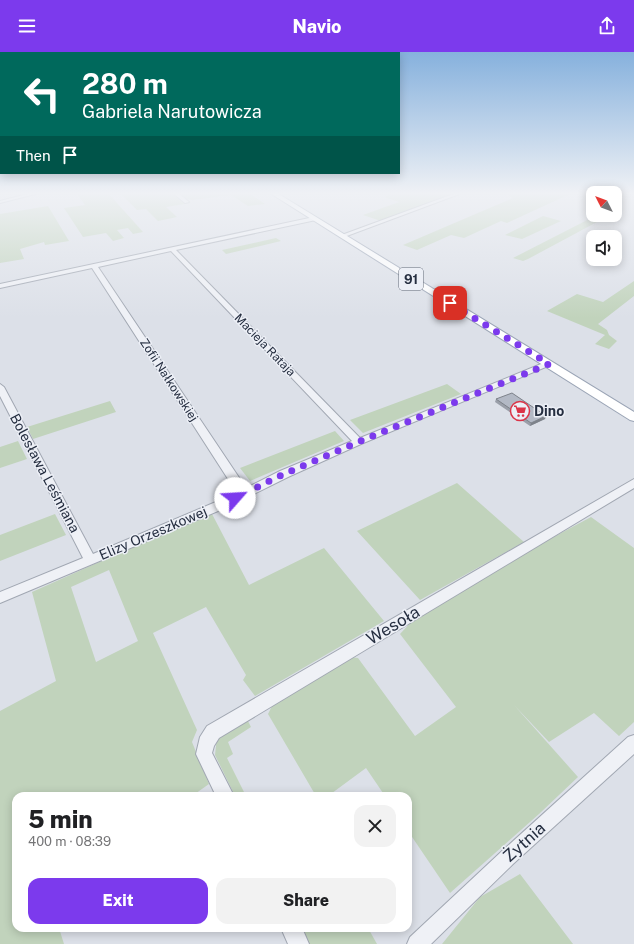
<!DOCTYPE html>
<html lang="en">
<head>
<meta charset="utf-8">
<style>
  body { margin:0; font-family:"Public Sans",sans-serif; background:#f2f2f2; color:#202124; height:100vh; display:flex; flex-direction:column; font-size:15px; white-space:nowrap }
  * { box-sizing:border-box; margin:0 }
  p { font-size:13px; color:#757577 }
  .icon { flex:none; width:22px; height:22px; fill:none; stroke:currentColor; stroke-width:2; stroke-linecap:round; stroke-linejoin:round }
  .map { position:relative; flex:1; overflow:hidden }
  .drawer { position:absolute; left:12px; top:740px; width:400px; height:140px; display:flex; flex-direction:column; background:#fff; border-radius:12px; box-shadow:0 2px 10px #0003 }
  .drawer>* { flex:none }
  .banner { position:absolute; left:0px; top:0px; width:400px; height:122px; box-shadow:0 2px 10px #0003; background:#00695c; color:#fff; overflow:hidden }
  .needle { width:26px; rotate:312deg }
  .fabs { position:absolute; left:586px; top:134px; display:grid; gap:8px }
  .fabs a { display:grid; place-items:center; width:36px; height:36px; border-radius:8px; background:#fff; box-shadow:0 2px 10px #0003; font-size:20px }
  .pin { position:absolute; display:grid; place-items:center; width:34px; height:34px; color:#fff; margin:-17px; border-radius:8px; box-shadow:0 2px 6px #0006 }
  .me { position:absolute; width:44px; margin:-22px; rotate:64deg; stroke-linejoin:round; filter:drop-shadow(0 0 3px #0008) }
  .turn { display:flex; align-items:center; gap:14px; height:84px; padding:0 16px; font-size:18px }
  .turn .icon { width:52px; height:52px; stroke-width:2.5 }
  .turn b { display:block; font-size:28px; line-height:34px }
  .then { display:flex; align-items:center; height:38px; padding:0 16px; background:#0003; gap:8px; font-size:15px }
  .round { display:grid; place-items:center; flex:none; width:42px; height:42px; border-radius:12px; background:#f2f2f2 }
  .overview { display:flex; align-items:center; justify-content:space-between; height:68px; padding:0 16px }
  h1 { font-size:24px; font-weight:800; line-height:30px }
  .button { display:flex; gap:8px; margin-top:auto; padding:8px 16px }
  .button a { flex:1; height:46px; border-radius:12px; background:#7c3aed; color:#fff; font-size:16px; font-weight:800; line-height:46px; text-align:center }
  .button a+a { background:#f2f2f2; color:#202124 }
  header { display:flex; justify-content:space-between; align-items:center; height:52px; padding:0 16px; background:#7c3aed; color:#fff; font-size:18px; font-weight:800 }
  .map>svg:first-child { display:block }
  .green { fill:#c1d3bc; fill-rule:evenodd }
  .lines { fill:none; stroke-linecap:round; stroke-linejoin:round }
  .minor-casing { stroke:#a1a7b2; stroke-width:2 }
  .major-casing { stroke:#9aa4b5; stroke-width:2 }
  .minor { fill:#eff1f6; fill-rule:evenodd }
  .major { fill:#fff; fill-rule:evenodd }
  .wall { fill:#9a9fa9 }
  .shaded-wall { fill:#7d828a }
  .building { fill:#b3b9c5; stroke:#7d828a }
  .route { stroke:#7c3aed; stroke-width:7; stroke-dasharray:0 12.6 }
  .labels { text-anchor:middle; stroke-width:3; stroke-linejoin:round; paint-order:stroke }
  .far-street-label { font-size:12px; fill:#252e40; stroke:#eceff6 }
  .shield { fill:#eceff6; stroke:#616877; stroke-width:1 }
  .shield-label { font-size:13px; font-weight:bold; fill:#252e40 }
  .poi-label { font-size:14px; font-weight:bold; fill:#252e40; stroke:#eceff6; text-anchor:start }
  .street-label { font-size:14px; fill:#252e40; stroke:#eceff6 }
  .near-street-label { font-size:17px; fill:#252e40; stroke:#eceff6 }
</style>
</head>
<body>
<header><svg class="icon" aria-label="menu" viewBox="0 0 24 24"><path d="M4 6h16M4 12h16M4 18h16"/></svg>Navio<svg class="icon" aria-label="share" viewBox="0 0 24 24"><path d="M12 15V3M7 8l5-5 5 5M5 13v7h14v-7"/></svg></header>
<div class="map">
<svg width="634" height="892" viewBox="0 0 634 892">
  <rect width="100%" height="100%" fill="#dce0e8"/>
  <!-- green -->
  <path class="green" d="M84,141h24l35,39 -10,2 -5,-6 -11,2 7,8 -11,3 -7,-8 -23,4 -19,-29 21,-3 -8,-11z
    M120,141h54l11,9 6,1 -25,4 11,10 -19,4 -12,-12 -9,1z
    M178,141h71l16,11 -17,2 -17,-11 -39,5 -6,-1z
    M395,141h62l-76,28 -18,-6 36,-13 -15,-5z
    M516,141h56l-65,30 -6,-2 -37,17 -13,-3 -34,15 -14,-5 110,-47 -4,-2z
    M48,154l21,35 -24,4 -1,-3 -24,7 4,10 -24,4v-49z
    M597,163h13l-82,44 -5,2 -10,-3z
    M543,164l18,5 -39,18 -17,-4z
    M276,186l5,3 -55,13 -4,-4z
    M634,229v15l-36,28 9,6 2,5 8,6 -8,8 -14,-5 10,-9 -58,-24 30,-17 26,8z
    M447,332l14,10 -98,39 -13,-13z
    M110,349l6,11 -83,27 -6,-12z
    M335,379l9,10 -94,40 -10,-13z
    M18,389l9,18 -27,9v-21z
    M457,431l67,59 -104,58 -63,-69z
    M211,460l38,73 75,-37 60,73 -129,75 -12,-16 3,-5 -40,-68 -53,26 44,97 -5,12 17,42 -17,12h-176v132h43l5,16h-64v-233l56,-30 -24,-89zM109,518l29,71 -42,21 -25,-75z
    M55,462l11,21 -66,26v-26z
    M591,465l43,31v174l-15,14 -25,-23 -45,29 -35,-37 64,72 -39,37 -89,79 -42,-62v-35h-23l-19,-28 -38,28h-12l-48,-82 6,-12 76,-45 8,1 57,78 41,-29 -56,-73 13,-14 107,-65z
    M247,667l4,8 -23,15 5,12 -6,4 19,38h-11l-20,-41 2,-18z
    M520,822l53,70h-131l38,-47z
    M301,876h67l9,16h-68z"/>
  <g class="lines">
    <defs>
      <path id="minor" d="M31,141h8l-39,10v-2z
        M173,141h5l11,9 -4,1z
        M456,141h6l-118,44 -5,-1z
        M314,165l2,1v2l-140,30 184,188 186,-76h3l4,2 -192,80 -73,33 -58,29 -230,97v-11l83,-34 -83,-162v-12l4,3 89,167 144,-61 -145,-225 -92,20v-4zM171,199l181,190 -72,30 -34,17 -148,-221z
        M634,427v9l-415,250 -5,8 -2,7 22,43h-18l-20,-42 4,-17 7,-11z
        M634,683v19l-121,110 -82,80h-24l3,-7 91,-85 127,-115z
        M281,876h21l7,16h-21z"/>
      <path id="major" d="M270,141h7l357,219v9l-4,-1z"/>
    </defs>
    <!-- minor casing -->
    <use href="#minor" class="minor-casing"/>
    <!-- major casing -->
    <use href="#major" class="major-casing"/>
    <!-- minor -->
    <use href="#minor" class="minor"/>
    <!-- major -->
    <use href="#major" class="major"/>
  </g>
  <!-- wall -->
  <path class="wall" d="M496,347l50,17 -1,3 -15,7 -35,-24z"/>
  <!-- shaded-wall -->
  <path class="shaded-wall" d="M546,364l-1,3 -15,7 1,-3z"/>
  <!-- building -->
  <path class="building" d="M512,341l34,23 -15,7 -35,-24z"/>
  <!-- sky -->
  <linearGradient id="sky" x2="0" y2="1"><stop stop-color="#86b1dd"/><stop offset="0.53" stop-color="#eff1f5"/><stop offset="1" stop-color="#eff1f5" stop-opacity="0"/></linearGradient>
  <rect width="634" height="266" fill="url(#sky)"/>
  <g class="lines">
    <!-- route -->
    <path class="route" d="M235,446l49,-24 74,-32 191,-78 -99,-61"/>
  </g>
  <!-- icons -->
  <defs>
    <symbol id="supermarket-ring" viewBox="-11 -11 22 22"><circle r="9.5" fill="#eceff6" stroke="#db3448" stroke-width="1.5"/><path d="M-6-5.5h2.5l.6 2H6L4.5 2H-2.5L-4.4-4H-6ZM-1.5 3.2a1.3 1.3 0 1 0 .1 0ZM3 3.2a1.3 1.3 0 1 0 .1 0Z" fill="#db3448"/></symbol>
  </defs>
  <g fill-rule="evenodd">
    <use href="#supermarket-ring" x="509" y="348" width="22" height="22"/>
  </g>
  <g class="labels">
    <!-- far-street labels -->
    <g class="far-street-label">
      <text transform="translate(265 293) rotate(46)" y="4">Macieja Rataja</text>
      <text transform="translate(169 328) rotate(57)" y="4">Zofii Nałkowskiej</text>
    </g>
    <!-- shield labels -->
    <rect class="shield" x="399" y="216" width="24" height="22" rx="3"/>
    <g class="shield-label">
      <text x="411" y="232">91</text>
    </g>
    <!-- poi labels -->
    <g class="poi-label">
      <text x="534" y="364">Dino</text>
    </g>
    <!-- street labels -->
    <g class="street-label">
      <text transform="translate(45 421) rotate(62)" y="5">Bolesława Leśmiana</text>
      <text transform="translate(153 481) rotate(-23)" y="5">Elizy Orzeszkowej</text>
    </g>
    <!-- near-street labels -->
    <g class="near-street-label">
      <text transform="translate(393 573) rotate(-31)" y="6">Wesoła</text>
      <text transform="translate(524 790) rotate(-42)" y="6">Żytnia</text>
    </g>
  </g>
</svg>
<div class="fabs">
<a><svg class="needle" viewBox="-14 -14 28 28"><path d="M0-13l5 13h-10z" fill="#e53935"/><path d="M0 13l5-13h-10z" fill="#757577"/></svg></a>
<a><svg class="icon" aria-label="sound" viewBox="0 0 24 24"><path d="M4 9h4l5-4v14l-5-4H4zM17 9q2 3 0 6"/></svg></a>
</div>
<div class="pin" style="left:450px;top:251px;background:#d93025"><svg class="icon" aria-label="arrive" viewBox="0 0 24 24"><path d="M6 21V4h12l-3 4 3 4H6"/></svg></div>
<svg class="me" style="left:235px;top:446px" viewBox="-20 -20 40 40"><circle r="19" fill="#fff"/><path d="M0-13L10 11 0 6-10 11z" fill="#7c3aed"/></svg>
<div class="banner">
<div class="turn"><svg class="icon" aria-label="left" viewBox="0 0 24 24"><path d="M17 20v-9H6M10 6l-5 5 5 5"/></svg><div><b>280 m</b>Gabriela Narutowicza</div></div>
<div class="then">Then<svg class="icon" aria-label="arrive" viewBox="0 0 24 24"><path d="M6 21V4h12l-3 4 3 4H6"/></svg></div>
</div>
<section class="drawer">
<div class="overview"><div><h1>5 min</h1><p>400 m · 08:39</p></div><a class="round"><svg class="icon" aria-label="close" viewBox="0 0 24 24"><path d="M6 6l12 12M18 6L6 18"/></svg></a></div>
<div class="button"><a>Exit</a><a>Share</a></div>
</section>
</div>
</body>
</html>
